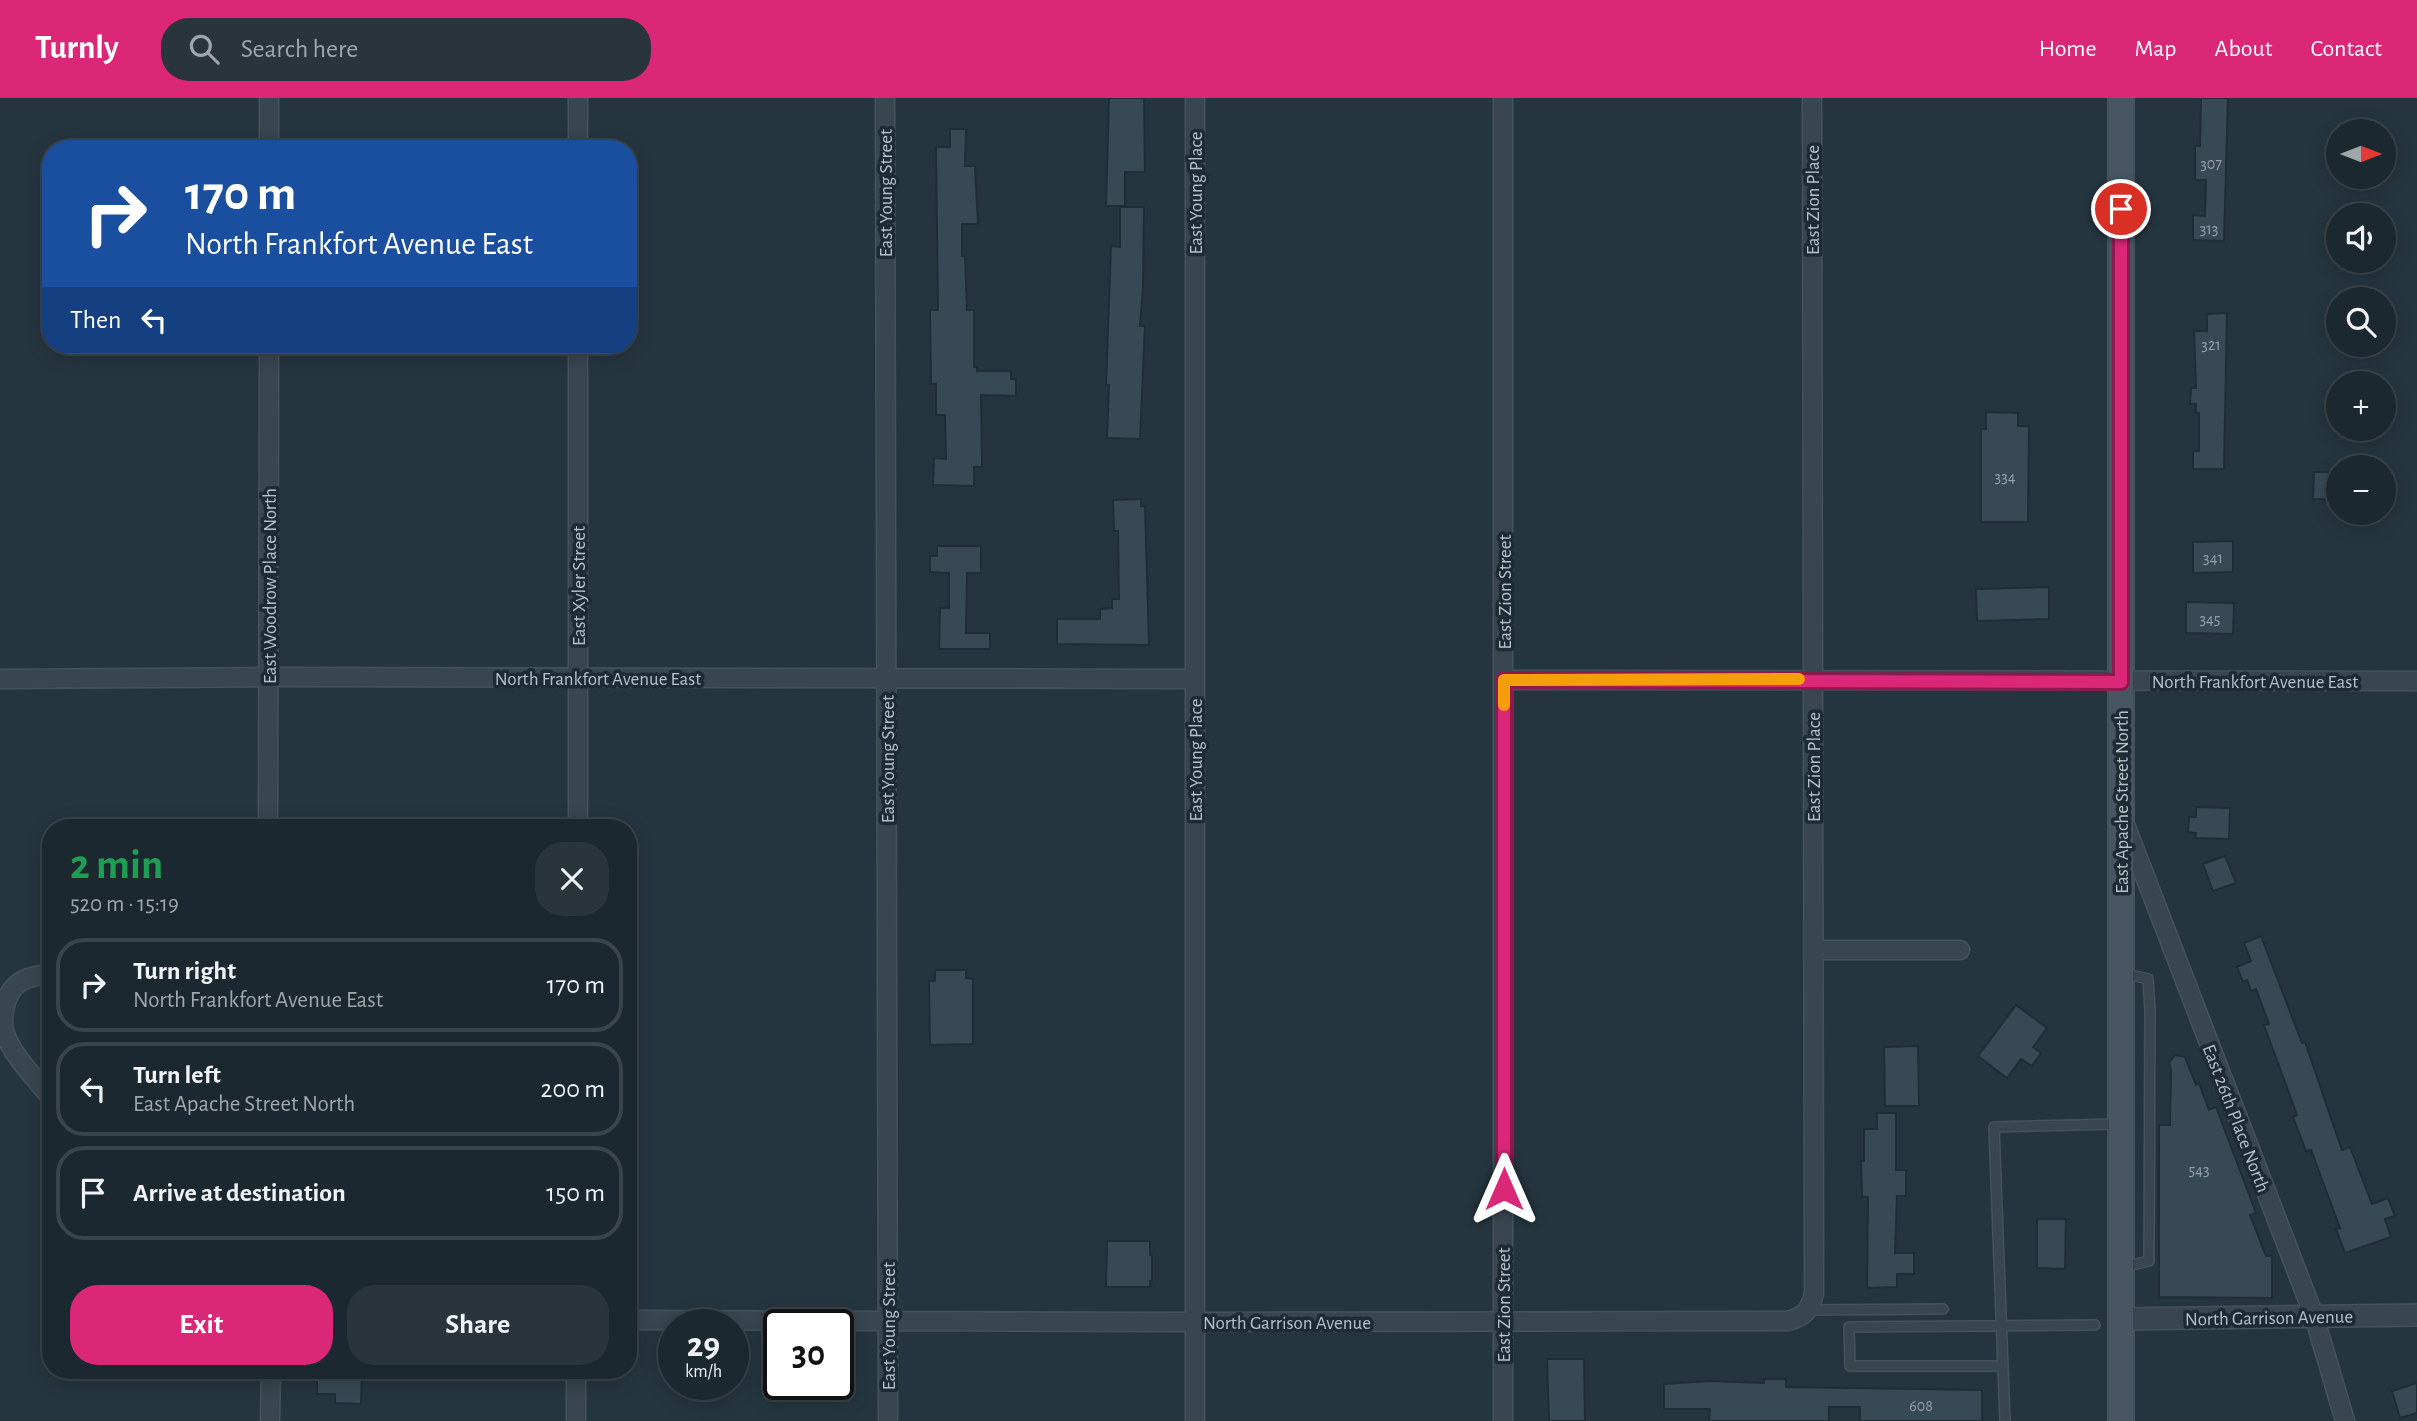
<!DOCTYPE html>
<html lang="en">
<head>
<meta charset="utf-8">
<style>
  body { margin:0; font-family:"Alegreya Sans",sans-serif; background:#29343b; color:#f1f3f6; height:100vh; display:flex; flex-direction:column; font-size:26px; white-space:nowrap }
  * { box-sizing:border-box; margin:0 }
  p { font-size:23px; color:#a0a6aa }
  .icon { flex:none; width:38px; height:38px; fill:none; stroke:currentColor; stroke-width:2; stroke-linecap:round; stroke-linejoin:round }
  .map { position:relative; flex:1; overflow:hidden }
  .side { position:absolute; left:42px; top:721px; width:595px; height:560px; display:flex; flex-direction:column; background:#1c282f; border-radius:28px; box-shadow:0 4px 18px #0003,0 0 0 2px #3a444b }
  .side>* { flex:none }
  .top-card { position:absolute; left:42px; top:42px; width:595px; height:214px; border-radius:28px; box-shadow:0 4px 18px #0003,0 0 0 2px #3a444b; background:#1a4fa0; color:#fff; overflow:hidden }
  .needle { width:46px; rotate:90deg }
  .fabs { position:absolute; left:2326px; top:21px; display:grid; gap:14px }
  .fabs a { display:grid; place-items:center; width:70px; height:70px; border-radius:50%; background:#1c282f; box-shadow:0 4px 18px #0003,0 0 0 2px #3a444b; font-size:35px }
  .speed { position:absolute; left:658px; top:1211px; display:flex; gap:14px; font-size:35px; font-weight:700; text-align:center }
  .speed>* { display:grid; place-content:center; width:91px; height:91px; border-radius:50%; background:#1c282f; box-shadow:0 4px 18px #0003,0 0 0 2px #3a444b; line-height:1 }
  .speed small { font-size:18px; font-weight:400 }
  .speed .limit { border:4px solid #111; border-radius:10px; background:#fff; color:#111 }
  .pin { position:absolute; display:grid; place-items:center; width:60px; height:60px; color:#fff; margin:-30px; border:4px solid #fff; border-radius:50%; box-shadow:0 2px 7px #0007 }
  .me { position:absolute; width:77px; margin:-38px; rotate:0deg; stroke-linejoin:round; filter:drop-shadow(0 0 5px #0008) }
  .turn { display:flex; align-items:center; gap:24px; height:147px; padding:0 28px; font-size:32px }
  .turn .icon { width:91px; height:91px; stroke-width:2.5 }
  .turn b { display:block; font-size:49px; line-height:60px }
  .then { display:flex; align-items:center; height:66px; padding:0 28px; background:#0003; gap:14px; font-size:26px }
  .round { display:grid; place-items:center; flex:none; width:74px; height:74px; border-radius:28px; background:#29343b }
  .summary { display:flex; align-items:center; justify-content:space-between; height:119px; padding:0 28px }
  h1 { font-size:42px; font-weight:700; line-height:52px; color:#1e9e55 }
  .button { display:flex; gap:14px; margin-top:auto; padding:14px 28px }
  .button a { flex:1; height:80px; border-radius:28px; background:#db2777; color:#fff; font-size:28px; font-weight:700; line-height:80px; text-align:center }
  .button a+a { background:#29343b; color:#f1f3f6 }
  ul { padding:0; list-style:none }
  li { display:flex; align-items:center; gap:21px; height:94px; margin:0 14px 10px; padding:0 14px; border:4px solid #3a444b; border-radius:28px }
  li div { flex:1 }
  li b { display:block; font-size:26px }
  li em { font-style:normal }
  header { display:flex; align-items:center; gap:42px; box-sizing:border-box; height:98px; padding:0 35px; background:#db2777; color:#fff }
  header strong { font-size:33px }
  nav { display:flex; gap:38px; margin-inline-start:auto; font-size:24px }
  .search { width:490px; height:63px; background:#29343b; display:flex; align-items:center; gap:18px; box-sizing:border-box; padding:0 24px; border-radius:28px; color:#a0a6aa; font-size:26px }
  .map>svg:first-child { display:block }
  .building { fill:#374955; stroke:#202d36; stroke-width:2 }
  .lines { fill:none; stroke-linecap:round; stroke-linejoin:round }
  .service-casing { stroke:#45525b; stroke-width:12 }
  .minor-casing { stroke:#45525b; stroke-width:21 }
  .tertiary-casing { stroke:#45525b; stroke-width:24 }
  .secondary-casing { stroke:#45525b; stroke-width:28 }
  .service { stroke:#39464f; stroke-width:9 }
  .minor { stroke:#39464f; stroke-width:18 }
  .tertiary { stroke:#39464f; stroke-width:21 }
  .secondary { stroke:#475662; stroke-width:24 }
  .route-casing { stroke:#8e194d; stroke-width:18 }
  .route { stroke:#db2777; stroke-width:12 }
  .slow { stroke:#f59e0b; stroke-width:12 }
  .labels { text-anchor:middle; stroke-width:7; stroke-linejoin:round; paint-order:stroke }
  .number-label { font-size:16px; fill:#94a1ab }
  .street-label { font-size:19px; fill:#b5c1ca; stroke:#1e2b34 }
</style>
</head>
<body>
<header>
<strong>Turnly</strong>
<div class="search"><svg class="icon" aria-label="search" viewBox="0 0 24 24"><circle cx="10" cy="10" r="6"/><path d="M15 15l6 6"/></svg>Search here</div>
<nav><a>Home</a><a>Map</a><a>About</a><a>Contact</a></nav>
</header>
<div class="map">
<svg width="2417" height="1323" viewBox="0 0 2417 1323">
  <rect width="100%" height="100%" fill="#25353f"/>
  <!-- building -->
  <path class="building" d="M1109,0h35l1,74h-20v34h-19z
    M2201,0h27l-4,143 -31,-1v-25l12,1 1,-36h-11v-34h5z
    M950,31h16l-1,37h10l3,58h-16v32h3l2,54h7v57h3v4h34v8h5v17l-35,-1 1,72h-8v19l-41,-1 1,-27 12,1 -1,-44h-9v-31h-5l-1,-74h8l-2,-163h14z
    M1120,109h24l-1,81 -3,38h5l-5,113 -33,-1 2,-53h-3l5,-139 9,1z
    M2227,215l-3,156h-31v-18h6v-38h-3v-9h-6l1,-16h5l-2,-57h13v-17z
    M1986,314l32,1v13h11l-1,96h-47v-93h5z
    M2314,374h24v28l-25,-1z
    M1141,401v7h4l4,139 -92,-1v-25h43v-10l12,-1v-9h7l-1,-68h-4l-1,-31z
    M2233,443v31l-40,1v-31z
    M937,448h44v27h-14l-1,60h24v16h-51l1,-41h9v-35l-19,-1v-16h7z
    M2049,489v32l-72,2 -1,-32z
    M2186,504l48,1 -1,31 -47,-1z
    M2196,709l34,1 -1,31 -34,-1 1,-5 -8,-1 1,-15h7z
    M2225,758l11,27 -23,8 -10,-27z
    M2261,838l41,107 3,-1 37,108 8,-3 22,57 16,-6 7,18 -10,3 6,18 -46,16 -9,-24 4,-1 -29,-78 -5,1 -13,-34 4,-2 -33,-90 5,-1 -13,-35 -5,2 -4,-11 -4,2 -6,-15 14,-6 -7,-18z
    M935,872h31v8l7,1v65l-43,1 -1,-64h6z
    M2016,907l31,23 -14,19 8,6 -9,13 -11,-7 -14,19 -29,-22z
    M1918,948l1,60h-34l-1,-59z
    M2175,957l10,2 11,28 3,-2 10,27 7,-3 40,106 -6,2 16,41h6v42l-113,-1v-172h11l1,-55 -2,-8z
    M1877,1015h19v57h10v26h-9l-2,57h19v21h-17v13l-30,1 1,-91h-6l-1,-36h3v-32h13z
    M2037,1121h29l-1,50 -28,-1z
    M1107,1143h43v14h2v26h-2v6h-44z
    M1547,1261h37l1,62h-36z
    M317,1272h45l-1,34 -26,-1v-9h-18z
    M1764,1281h22v8l196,3v31h-122v-14h-31v14h-120l1,-12h-46v-25l46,-3 54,2z
    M2417,1285v30l-17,5 -8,-27z"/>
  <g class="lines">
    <defs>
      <path id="service" d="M2122,875l26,6 2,31 -1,251 -26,6
        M1809,1212l134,-1
        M2003,1268h-153l-1,-39 246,-2
        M2005,1323l-11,-294 124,-3"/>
      <path id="minor" d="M269,0v51
        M578,0v51
        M885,0l3,1323
        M0,581l283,-2 912,2
        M1504,582l913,1
        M2126,729l188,489 31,105
        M268,730l1,-483
        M578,730v-483
        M1815,852h145
        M51,875c-9,2 -25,4 -32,10 -14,9 -19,37 -14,51 7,21 32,46 46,64
        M628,1222l547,2 613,-1c17,-5 21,-10 26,-27l-2,-1196
        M576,1272v51
        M270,1323l1,-51
        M1195,1323v-1323
        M1503,1323v-1323"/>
      <path id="tertiary" d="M2121,1221l296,-4"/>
      <path id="secondary" d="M2121,0v1323"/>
    </defs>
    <!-- service casing -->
    <use href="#service" class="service-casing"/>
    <!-- minor casing -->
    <use href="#minor" class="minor-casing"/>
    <!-- tertiary casing -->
    <use href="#tertiary" class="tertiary-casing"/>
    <!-- secondary casing -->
    <use href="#secondary" class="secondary-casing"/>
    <!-- service -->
    <use href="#service" class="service"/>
    <!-- minor -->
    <use href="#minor" class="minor"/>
    <!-- tertiary -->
    <use href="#tertiary" class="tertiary"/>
    <!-- secondary -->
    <use href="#secondary" class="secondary"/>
  </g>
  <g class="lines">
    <defs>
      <path id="route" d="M1504,1091v-509l617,2v-473"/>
    </defs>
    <!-- route casing -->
    <use href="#route" class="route-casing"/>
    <!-- route -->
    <use href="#route" class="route"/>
    <!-- slow -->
    <path class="slow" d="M1504,607v-25l295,-1"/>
  </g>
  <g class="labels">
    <!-- number labels -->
    <g class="number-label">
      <text x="2211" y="71">307</text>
      <text x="2209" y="136">313</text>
      <text x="2211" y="252">321</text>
      <text x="2005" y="384">334</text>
      <text x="2213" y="465">341</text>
      <text x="2210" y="526">345</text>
      <text x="2199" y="1077">543</text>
      <text x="1921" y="1313">608</text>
    </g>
    <!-- street labels -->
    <g class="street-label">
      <text transform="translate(885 95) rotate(-90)" y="7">East Young Street</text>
      <text transform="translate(1195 95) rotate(-90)" y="7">East Young Place</text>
      <text transform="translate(1812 102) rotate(-90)" y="7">East Zion Place</text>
      <text transform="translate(269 488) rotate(-90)" y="7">East Woodrow Place North</text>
      <text transform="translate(578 488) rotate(-90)" y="7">East Xyler Street</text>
      <text transform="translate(1504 494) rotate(-90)" y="7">East Zion Street</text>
      <text x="598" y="587">North Frankfort Avenue East</text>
      <text x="2255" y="590">North Frankfort Avenue East</text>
      <text transform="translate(887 661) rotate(-90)" y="7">East Young Street</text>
      <text transform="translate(1195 662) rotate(-90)" y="7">East Young Place</text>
      <text transform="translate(1813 669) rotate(-90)" y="7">East Zion Place</text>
      <text transform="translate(2121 704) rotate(-90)" y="7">East Apache Street North</text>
      <text transform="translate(2237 1020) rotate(69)" y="7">East 26th Place North</text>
      <text transform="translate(1503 1207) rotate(-90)" y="7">East Zion Street</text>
      <text transform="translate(2269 1219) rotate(-1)" y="7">North Garrison Avenue</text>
      <text x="1287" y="1231">North Garrison Avenue</text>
      <text transform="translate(888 1228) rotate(-90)" y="7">East Young Street</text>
    </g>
  </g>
</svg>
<div class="fabs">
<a><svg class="needle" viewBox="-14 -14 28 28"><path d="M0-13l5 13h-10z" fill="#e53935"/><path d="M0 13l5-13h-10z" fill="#a0a6aa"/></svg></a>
<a><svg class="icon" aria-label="sound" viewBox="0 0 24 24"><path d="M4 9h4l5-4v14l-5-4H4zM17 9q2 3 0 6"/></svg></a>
<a><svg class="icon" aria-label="search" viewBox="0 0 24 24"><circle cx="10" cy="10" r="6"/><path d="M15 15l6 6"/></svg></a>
<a>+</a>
<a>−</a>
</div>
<div class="speed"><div>29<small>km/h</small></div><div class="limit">30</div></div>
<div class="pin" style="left:2121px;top:111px;background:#d93025"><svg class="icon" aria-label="arrive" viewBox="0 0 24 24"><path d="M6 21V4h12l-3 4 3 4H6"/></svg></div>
<svg class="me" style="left:1504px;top:1091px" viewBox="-20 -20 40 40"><path d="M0-17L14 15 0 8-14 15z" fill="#db2777" stroke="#fff" stroke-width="4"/></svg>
<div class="top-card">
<div class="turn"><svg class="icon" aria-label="right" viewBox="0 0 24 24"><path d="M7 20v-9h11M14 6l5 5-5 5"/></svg><div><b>170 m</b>North Frankfort Avenue East</div></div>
<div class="then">Then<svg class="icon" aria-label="left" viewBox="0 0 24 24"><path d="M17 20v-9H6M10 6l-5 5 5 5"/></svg></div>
</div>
<section class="side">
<div class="summary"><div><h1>2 min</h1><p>520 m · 15:19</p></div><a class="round"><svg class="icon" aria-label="close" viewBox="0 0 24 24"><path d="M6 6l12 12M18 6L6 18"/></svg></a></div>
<ul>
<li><svg class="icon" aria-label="right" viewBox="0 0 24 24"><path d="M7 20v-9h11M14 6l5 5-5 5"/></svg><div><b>Turn right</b><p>North Frankfort Avenue East</p></div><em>170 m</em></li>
<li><svg class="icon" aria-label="left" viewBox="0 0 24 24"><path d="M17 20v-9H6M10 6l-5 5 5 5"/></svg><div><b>Turn left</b><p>East Apache Street North</p></div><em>200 m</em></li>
<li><svg class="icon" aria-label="arrive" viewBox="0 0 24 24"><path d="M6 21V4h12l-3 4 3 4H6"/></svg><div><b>Arrive at destination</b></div><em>150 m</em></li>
</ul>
<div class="button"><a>Exit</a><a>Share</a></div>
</section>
</div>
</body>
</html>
